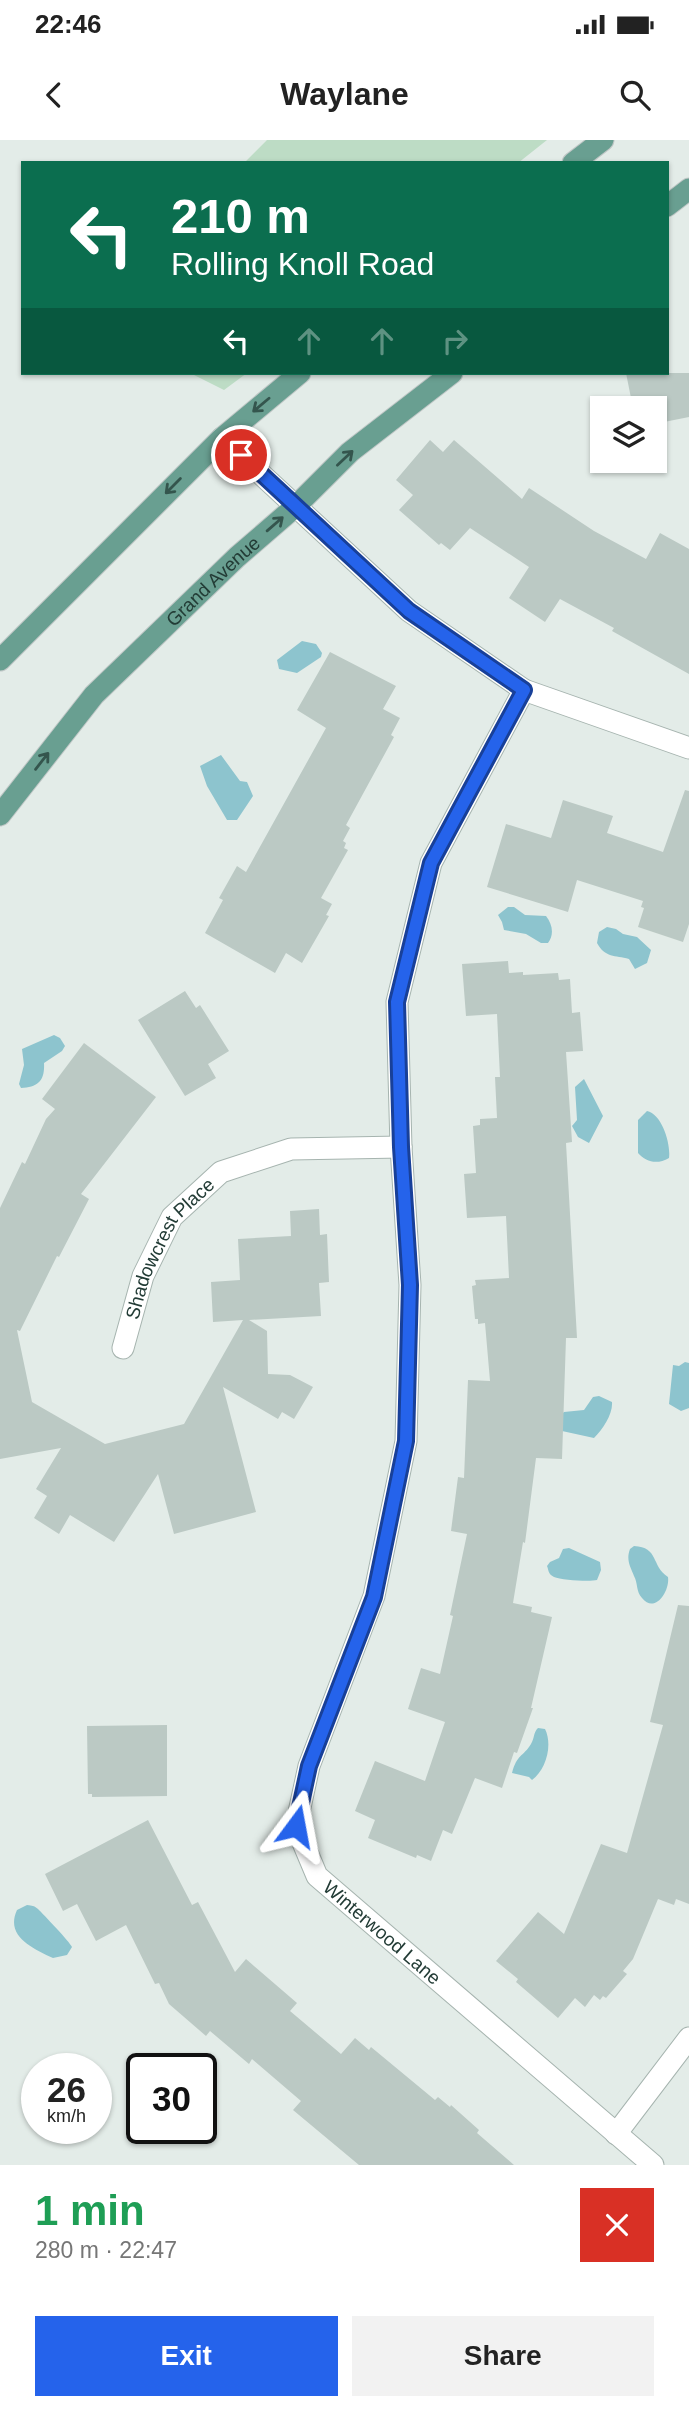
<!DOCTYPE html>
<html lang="en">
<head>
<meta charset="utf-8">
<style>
  body { margin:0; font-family:Helvetica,sans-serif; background:#f2f2f2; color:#222; height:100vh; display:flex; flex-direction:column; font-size:26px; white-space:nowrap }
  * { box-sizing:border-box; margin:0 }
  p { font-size:23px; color:#767676 }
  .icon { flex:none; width:38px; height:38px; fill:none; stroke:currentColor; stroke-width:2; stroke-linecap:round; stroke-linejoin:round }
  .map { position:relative; height:2025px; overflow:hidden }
  .panel { display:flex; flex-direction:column; background:#fff; flex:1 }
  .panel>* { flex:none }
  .top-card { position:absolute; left:21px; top:21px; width:648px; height:214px; border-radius:0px; box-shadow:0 2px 5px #0004; background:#0b6e4f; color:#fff; overflow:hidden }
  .tools { position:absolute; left:590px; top:256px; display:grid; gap:14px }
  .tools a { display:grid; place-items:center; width:77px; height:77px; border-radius:0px; background:#fff; box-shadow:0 2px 5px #0004; font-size:35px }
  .speed { position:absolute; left:21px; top:1913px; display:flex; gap:14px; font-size:35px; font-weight:700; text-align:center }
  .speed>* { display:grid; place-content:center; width:91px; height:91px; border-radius:50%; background:#fff; box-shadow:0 2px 5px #0004; line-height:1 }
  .speed small { font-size:18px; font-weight:400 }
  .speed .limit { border:4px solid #111; border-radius:10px; background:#fff; color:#111 }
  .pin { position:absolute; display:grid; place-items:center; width:60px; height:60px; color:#fff; margin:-30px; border:4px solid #fff; border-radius:50%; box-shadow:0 2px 7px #0007 }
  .me { position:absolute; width:77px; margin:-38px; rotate:13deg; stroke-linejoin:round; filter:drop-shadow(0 0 5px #0008) }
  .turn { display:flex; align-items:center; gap:24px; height:147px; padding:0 35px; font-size:32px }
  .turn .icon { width:91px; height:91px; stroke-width:2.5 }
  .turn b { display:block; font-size:49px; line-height:60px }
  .lanes { display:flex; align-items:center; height:66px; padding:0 35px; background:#0003; justify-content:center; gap:35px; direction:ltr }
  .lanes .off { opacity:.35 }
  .round { display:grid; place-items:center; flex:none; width:74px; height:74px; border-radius:0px; background:#f2f2f2 }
  .overview { display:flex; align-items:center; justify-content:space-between; height:119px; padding:0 35px }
  h1 { font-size:42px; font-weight:700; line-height:52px; color:#1e9e55 }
  .primary-button { display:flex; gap:14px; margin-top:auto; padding:14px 35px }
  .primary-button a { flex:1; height:80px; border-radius:0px; background:#2563eb; color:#fff; font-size:28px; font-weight:700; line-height:80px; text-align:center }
  .primary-button a+a { background:#f2f2f2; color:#222 }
  .status { display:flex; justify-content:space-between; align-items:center; height:49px; padding:0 35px; background:#fff; direction:ltr }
  .status svg { height:19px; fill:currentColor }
  header { display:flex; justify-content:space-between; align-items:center; height:91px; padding:0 35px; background:#fff; font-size:32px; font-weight:700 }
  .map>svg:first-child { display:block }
  .green { fill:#bddcc5 }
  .water { fill:#8dc4ce }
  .building { fill:#bbc9c4 }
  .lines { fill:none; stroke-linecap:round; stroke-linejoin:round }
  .minor-casing { stroke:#a6b4af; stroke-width:23 }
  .major-casing { stroke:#c1c8c7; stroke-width:23 }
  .minor { stroke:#fff; stroke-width:21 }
  .major { stroke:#699f91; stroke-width:21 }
  .oneway { stroke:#34554d }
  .route-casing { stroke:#184099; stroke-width:18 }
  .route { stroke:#2563eb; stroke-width:12 }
  .labels { text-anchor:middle; stroke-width:5; stroke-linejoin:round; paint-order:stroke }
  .street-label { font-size:19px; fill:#233c36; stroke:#f3f8f6 }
</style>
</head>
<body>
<div class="status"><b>22:46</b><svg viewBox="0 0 49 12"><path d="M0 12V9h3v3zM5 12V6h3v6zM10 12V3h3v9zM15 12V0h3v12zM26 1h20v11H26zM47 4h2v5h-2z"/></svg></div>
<header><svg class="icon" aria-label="back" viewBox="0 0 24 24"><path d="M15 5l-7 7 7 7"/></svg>Waylane<svg class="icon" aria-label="search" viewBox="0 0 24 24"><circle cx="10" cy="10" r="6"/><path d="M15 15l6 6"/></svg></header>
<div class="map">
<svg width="689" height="2025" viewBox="0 0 689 2025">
  <rect width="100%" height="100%" fill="#e3ece8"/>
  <!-- green -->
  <path class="green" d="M267,0h280l-29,23h-274z
    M190,233h57l-23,17z"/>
  <!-- water -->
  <path class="water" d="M302,501l14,3 6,9 -1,4 -24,16 -18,-4 -2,-9z
    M221,615l19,26 7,1 6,14 -16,24h-10l-20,-34 -7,-20z
    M508,767h6l11,8 21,1c7,9 8,19 2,27h-7l-15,-9 -22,-4 -2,-8 -4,-7z
    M607,787l9,2 7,5 14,3 14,13 -4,13 -12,6 -6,-10c-14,-4 -24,-1 -32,-16l2,-11z
    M54,895l6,3 5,8 -3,5 -18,12c1,18 -6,24 -23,25l-2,-4 5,-19 -2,-16z
    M584,939l19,37 -14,27 -11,-6 -6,-11 5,-6 -2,-33z
    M647,971c15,3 24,33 22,47 -12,7 -23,4 -31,-5v-33z
    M685,1222l4,1v45l-8,3 -12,-7 4,-39 6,1z
    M599,1256l13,6c1,12 -9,27 -18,36l-32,-7 -3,-14 5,-5 20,-2 9,-13z
    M634,1406c25,1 17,20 34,31 2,14 -13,37 -26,21 -6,-6 -4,-15 -8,-22 -4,-10 -8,-16 -4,-27z
    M569,1408l31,14 1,8 -4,10c-7,2 -36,0 -43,-3 -6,-3 -5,-6 -7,-11l3,-4 9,-4 4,-9z
    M538,1588l7,1c8,16 1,41 -13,51l-3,-3 -17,-4c5,-19 11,-16 19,-29 4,-7 2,-11 7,-16z
    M27,1765c6,1 6,0 11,4 5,5 32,33 34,38l-5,8 -14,3c-21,-10 -48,-22 -36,-48z"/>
  <!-- building -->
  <path class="building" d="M626,233h63v44l-35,7v-16h-21z
    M430,300l13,12 11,-12 68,59 7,-11 65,43 52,28 14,-26 29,16v125l-77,-43 2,-3 -54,-29 -15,23 -36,-24 20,-31 -59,-39 -20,22 -9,-7 -2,2 -40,-35 14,-15 -17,-15z
    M330,512l66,34 -13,23 17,9 -9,17 3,2 -48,88 4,3 -7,13 3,2 -2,5 4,2 -27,48 11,6 -6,11 3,1 -27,47 -16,-10 -11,20 -70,-40 18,-33 -4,-2 18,-32 9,6 80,-144 -29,-18z
    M685,650l4,1v133l-6,18 -45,-15 6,-19 -3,-1 2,-6 -66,-21 -9,32 -81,-25 19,-63 45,14 12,-38 50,16 -6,17 56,19z
    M508,821l1,12 14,-1v3l35,-2 1,7 11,-1 2,34 8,-1 3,39 -17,1 6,90 -6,1 11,195h-11l-4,121 -26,-1 -11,85 -2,-1 -10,61 19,4 -1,5 21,5 -21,91h2l-16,45 -3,-1 -12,36 -27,-10 -23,56 -9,-4 -12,31 -14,-6 -1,3 -48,-20 7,-18 -20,-9 20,-50 50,20 20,-59 -37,-13 13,-41 19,6 13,-58 -3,-1 17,-81 -16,-3 7,-54 6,1 4,-98 22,1 -5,-58 -7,1v-5h-3l-3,-33 4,-1 -1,-5 34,-2 -3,-62 -39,2 -3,-44 12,-1 -3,-47 7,-1v-6l17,-1 -2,-41h5l-3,-63 -31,2 -4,-52z
    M185,851l11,17 4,-3 29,46 -21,13 8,14 -31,18 -47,-76z
    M84,903l72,54 -75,97 8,5 -30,58 -2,-1 -37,75 -3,-1 15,72 73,42 79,-20 59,-104 -30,2 -2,-40 29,-2 -2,-41 53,-3 -1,-25 29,-2 1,26 7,-1 2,48 -10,1 2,33 -72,4 18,11 1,43 22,1 23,12 -19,32 -12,-7 -4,7 -55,-32 33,125 -82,22 -16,-60 -44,68 -44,-27 -11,19 -25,-16 13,-22 -11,-7 25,-41 -61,11v-251l22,-46 3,2 21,-45 9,-10 -13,-10z
    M678,1465l11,1v298l-13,-5 -2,6 -16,-6 -25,60 -10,12 4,3 -21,24 -3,-2 -3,4 -6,-5 -9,12 -10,-9 -17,20 -42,-36 2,-3 -22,-18 42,-49 26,22 37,-90 26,9 36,-128 -13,-3z
    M167,1585v71l-75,1v-3h-4l-1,-68z
    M148,1680l44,85 6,-3 37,70 11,-13 51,44 -7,8 51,43 14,-16 14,12 2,-3 64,53 3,-3 12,10 1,-2 28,25 -2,3 37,32h-155l-66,-55 8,-9 -49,-42 -3,5 -39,-33 -4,5 -37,-32 -10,-21 -4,1 -29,-59 -30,16 -19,-37 -14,7 -18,-37z"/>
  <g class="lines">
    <defs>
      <g id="minor">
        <path d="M222,298l187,173 115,79 165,58"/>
        <path id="s1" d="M524,550l-93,173 -34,139 4,145 9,138 -4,156 -32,155 -65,170 -13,60 21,50 336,289"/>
        <path id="s2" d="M123,1208l20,-72 29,-59 49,-45 70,-23 110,-2"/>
        <path d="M616,1994l73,-96"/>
      </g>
      <g id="major">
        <path d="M573,23l30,-23"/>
        <path d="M667,66l22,-17"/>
        <path d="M0,520l222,-222 78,-65"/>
        <path id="s3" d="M0,675l94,-120 143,-138 59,-51 54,-54 102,-79"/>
      </g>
    </defs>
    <!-- minor casing -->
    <use href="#minor" class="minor-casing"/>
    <!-- major casing -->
    <use href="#major" class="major-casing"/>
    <!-- minor -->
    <use href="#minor" class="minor"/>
    <!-- major -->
    <use href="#major" class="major"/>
  </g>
  <!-- one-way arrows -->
  <defs><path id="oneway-shaft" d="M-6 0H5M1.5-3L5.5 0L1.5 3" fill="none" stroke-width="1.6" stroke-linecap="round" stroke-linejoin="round" transform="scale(1.75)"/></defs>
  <g class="oneway">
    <use href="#oneway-shaft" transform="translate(261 265) rotate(140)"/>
    <use href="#oneway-shaft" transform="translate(345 318) rotate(-43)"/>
    <use href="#oneway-shaft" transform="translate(173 346) rotate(135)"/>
    <use href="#oneway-shaft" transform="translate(275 384) rotate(-41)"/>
    <use href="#oneway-shaft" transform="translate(42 621) rotate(-52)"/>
  </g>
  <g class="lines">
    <defs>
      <path id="route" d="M241,315l168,156 115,79 -93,173 -34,139 4,145 9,138 -4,156 -32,156 -65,169 -13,60"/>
    </defs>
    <!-- route casing -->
    <use href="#route" class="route-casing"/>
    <!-- route -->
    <use href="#route" class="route"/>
  </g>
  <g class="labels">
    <!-- street labels -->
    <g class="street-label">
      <text dy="7" stroke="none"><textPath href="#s3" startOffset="317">Grand Avenue</textPath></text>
      <text dy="7" stroke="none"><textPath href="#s2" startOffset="112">Shadowcrest Place</textPath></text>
      <text dy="7" stroke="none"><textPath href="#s1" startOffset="1321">Winterwood Lane</textPath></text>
    </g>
  </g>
</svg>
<div class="tools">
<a><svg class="icon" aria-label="layers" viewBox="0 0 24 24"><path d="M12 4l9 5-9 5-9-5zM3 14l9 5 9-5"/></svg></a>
</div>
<div class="speed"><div>26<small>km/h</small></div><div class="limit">30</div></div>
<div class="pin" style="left:241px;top:315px;background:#d93025"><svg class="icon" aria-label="arrive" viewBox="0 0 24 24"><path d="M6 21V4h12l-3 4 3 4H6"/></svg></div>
<svg class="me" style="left:296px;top:1686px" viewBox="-20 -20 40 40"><path d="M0-17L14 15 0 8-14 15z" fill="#2563eb" stroke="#fff" stroke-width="4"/></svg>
<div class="top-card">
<div class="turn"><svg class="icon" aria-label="left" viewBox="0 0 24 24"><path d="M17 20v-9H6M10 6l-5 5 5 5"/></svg><div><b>210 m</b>Rolling Knoll Road</div></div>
<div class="lanes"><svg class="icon" aria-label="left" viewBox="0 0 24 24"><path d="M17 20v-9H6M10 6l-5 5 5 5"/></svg><svg class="icon off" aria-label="ahead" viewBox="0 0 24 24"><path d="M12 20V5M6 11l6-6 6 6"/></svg><svg class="icon off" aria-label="ahead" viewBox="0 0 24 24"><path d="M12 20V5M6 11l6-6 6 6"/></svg><svg class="icon off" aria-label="right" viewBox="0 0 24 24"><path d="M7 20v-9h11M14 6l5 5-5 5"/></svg></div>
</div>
</div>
<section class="panel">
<div class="overview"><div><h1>1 min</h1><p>280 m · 22:47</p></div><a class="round" style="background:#d93025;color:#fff"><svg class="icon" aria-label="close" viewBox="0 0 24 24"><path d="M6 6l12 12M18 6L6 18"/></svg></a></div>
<div class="primary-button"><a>Exit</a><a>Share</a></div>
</section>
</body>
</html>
